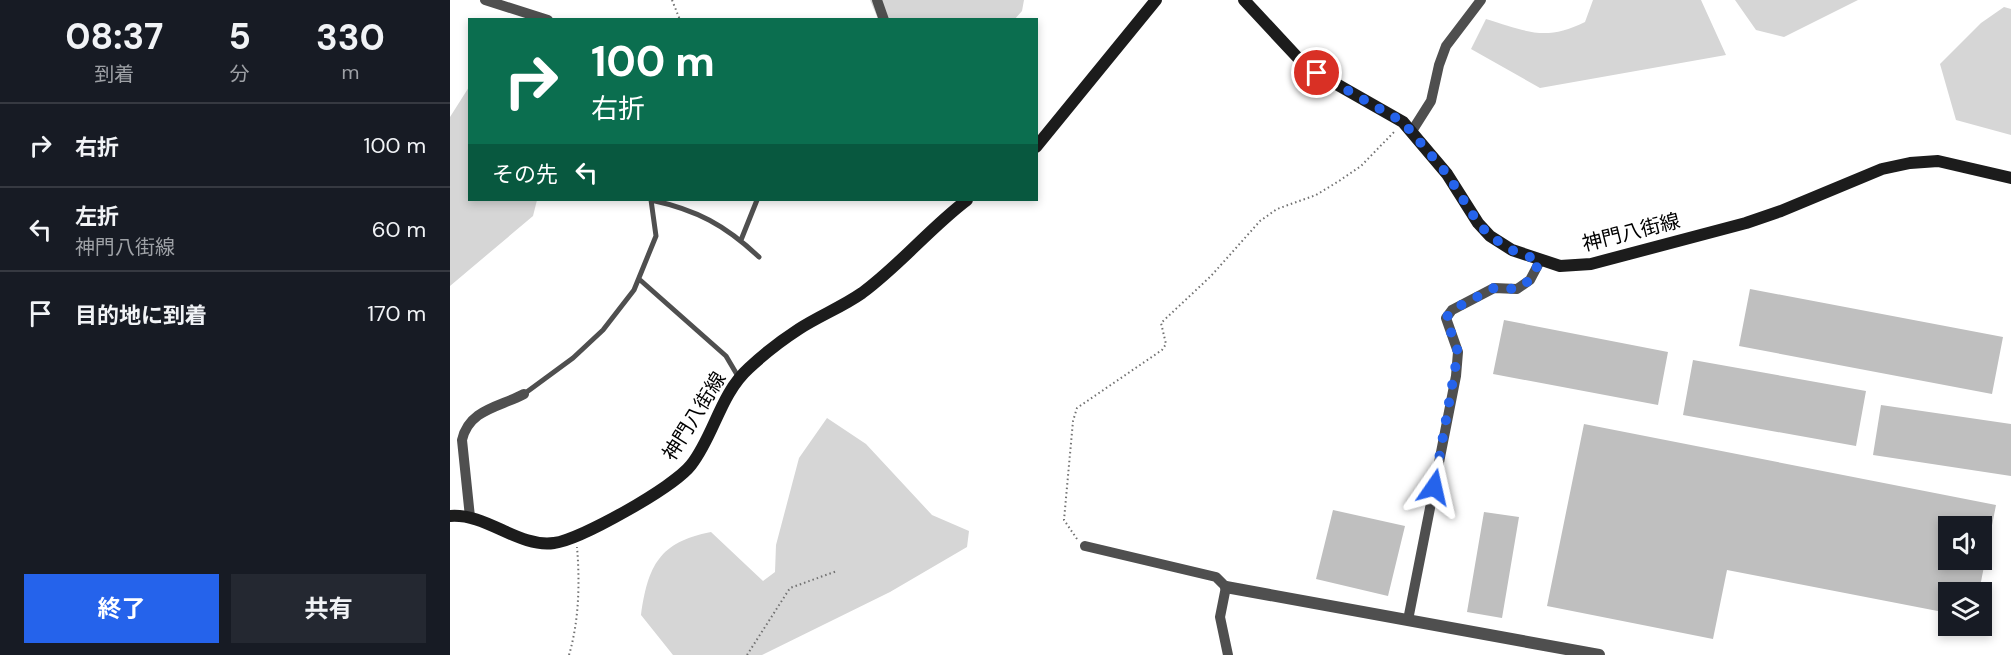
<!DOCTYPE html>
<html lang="ja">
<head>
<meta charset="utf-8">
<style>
  body { margin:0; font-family:"DM Sans","Noto Sans JP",sans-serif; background:#242831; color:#f1f3f6; height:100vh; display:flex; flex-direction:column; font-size:22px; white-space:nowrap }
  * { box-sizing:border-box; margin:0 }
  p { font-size:20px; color:#9ea1a6 }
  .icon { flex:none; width:33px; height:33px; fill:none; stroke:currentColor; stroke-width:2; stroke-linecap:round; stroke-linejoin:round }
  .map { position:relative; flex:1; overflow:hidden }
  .details { display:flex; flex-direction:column; background:#171b24; width:450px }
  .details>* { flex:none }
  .top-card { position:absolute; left:18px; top:18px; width:570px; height:183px; border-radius:0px; box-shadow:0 3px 9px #0003; background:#0b6e4f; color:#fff; overflow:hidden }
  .fabs { position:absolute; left:1488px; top:516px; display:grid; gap:12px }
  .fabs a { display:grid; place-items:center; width:54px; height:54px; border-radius:0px; background:#171b24; box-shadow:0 3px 9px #0003; font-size:30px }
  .pin { position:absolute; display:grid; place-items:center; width:51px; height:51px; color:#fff; margin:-26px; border:3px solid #fff; border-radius:50%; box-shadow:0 2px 6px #0007 }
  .me { position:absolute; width:66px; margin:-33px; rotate:11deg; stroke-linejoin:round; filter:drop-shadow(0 0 4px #0008) }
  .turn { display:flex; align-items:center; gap:21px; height:126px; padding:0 24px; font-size:27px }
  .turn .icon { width:78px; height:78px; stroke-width:2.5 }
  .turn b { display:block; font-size:42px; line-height:51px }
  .then { display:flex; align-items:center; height:57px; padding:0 24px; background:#0003; gap:12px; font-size:22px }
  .eta { display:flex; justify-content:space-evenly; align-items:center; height:102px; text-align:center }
  .eta b { font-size:36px; font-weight:700; line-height:42px }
  .button { display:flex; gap:12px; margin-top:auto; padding:12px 24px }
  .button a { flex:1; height:69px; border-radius:0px; background:#2563eb; color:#fff; font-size:24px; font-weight:700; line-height:69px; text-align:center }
  .button a+a { background:#242831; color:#f1f3f6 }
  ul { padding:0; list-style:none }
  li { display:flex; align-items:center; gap:18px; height:84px; padding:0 24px; border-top:2px solid #363941 }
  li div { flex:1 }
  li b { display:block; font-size:22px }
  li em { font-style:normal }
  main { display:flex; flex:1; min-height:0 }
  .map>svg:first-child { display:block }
  .green { fill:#d6d6d6 }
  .building { fill:#bfbfbf; fill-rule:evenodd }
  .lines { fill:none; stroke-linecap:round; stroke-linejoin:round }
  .path { stroke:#717171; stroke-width:2; stroke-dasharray:1.5 3; stroke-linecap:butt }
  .service { stroke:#4f4f4f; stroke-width:5 }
  .minor { stroke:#4f4f4f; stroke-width:10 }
  .tertiary { stroke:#4f4f4f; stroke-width:12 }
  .secondary { stroke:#1c1c1c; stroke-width:12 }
  .route { stroke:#2563eb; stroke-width:10; stroke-dasharray:0 18 }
  .labels { text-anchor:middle; stroke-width:4.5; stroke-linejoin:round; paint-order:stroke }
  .street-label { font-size:20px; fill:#000; stroke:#fff }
</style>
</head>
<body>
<main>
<section class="details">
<div class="eta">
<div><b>08:37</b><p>到着</p></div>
<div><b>5</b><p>分</p></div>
<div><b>330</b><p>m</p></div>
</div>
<ul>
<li><svg class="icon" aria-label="right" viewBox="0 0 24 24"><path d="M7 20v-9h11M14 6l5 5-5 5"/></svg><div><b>右折</b></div><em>100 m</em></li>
<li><svg class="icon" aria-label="left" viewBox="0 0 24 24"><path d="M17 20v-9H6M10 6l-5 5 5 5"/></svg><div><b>左折</b><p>神門八街線</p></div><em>60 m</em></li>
<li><svg class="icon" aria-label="arrive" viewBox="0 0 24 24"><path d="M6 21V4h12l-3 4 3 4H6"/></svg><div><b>目的地に到着</b></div><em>170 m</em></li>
</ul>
<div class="button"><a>終了</a><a>共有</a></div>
</section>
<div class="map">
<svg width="1561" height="655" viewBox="0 0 1561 655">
  <rect width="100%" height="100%" fill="#fff"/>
  <!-- green -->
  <path class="green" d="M420,0h154l-2,11 -8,9 -136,-1z
    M1143,0h108l25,55 -186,33 -69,-39 15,-30c40,12 59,23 99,3z
    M1285,0h123l-74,37 -28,-7z
    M1554,7l7,2v126l-55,-15 -16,-56 41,-41z
    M19,87l1,113h67l-4,16 -83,70v-169z
    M377,418l39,26 66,71 37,16 -2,16 -77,45 -128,63h-89l-32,-40c7,-49 18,-73 70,-83l52,49 12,-9 1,-27 23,-87z"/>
  <!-- building -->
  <path class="building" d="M1300,289l253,48 -11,57 -253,-48z
    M1054,320l164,32 -10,53 -165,-31z
    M1243,360l173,31 -10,55 -173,-31z
    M1431,405l130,19v52l-138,-21z
    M1134,424l412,81 -17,87h-31v21l-221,-43 -14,69 -166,-33zM1498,526h34v34h-34z
    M883,510l72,16 -17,70 -72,-17z
    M1034,512l35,5 -17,101 -35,-6z"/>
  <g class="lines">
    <!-- path -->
    <path class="path" d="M222,0l8,20
      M627,539l-13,-19 9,-99 4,-13 85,-58 4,-6 -5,-21 50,-47 49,-55 17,-12 39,-14 23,-14 22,-15 34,-35
      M119,655c10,-34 11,-72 8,-108
      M297,655l43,-67 47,-17"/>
    <!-- service -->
    <path class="service" d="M291,240l16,-40
      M189,279l87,77 13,22
      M74,394l49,-36 30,-28 31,-40 22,-54 -5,-36c46,10 74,25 108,57"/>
    <!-- minor -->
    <path class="minor" d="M35,0l63,20
      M427,0l7,20
      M962,131l19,-30 8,-36 7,-19 35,-46
      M20,517l-8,-77c7,-31 38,-33 62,-46
      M635,546l131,31 10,10 -6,30 8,38
      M958,620l48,-244 2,-24 -12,-34 6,-8 42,-22 23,1 13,-9 10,-19"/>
    <!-- tertiary -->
    <path class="tertiary" d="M776,587l373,68"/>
    <!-- secondary -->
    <path class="secondary" d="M794,0l55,59 18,14 86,49 44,52 31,49 12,13 22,14 48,16 31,-2 155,-41 35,-12 101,-42 28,-6 28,-2 73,17
      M586,147l120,-147
      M0,516c37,-3 68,32 104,27 26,-3 120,-56 137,-78 23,-29 29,-71 58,-97 15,-14 33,-28 50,-39 20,-13 43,-22 63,-36 38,-28 68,-65 105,-93"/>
  </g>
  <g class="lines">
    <!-- route -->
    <path class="route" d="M867,73l86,49 44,52 31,49 12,13 22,14 28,11 -10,19 -13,9 -23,-1 -42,22 -6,8 12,34 -24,135"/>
  </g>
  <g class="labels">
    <!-- street labels -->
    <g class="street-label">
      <text transform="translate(1181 232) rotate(-14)" y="7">神門八街線</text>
      <text transform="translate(244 416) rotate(-58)" y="7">神門八街線</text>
    </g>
  </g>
</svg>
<div class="fabs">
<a><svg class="icon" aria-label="sound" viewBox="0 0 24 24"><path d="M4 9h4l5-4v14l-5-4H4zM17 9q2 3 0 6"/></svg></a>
<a><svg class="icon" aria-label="layers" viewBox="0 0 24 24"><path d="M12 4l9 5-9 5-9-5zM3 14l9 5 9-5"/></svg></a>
</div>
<div class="pin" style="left:867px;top:73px;background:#d93025"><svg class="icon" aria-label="arrive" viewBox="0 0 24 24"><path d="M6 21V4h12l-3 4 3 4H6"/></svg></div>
<svg class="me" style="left:984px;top:487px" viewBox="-20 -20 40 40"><path d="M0-17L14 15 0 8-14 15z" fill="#2563eb" stroke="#fff" stroke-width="4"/></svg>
<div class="top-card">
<div class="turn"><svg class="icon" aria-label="right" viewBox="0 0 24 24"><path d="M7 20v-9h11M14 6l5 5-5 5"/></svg><div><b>100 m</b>右折</div></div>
<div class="then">その先<svg class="icon" aria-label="left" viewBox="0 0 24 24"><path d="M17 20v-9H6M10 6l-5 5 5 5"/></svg></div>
</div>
</div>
</main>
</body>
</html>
